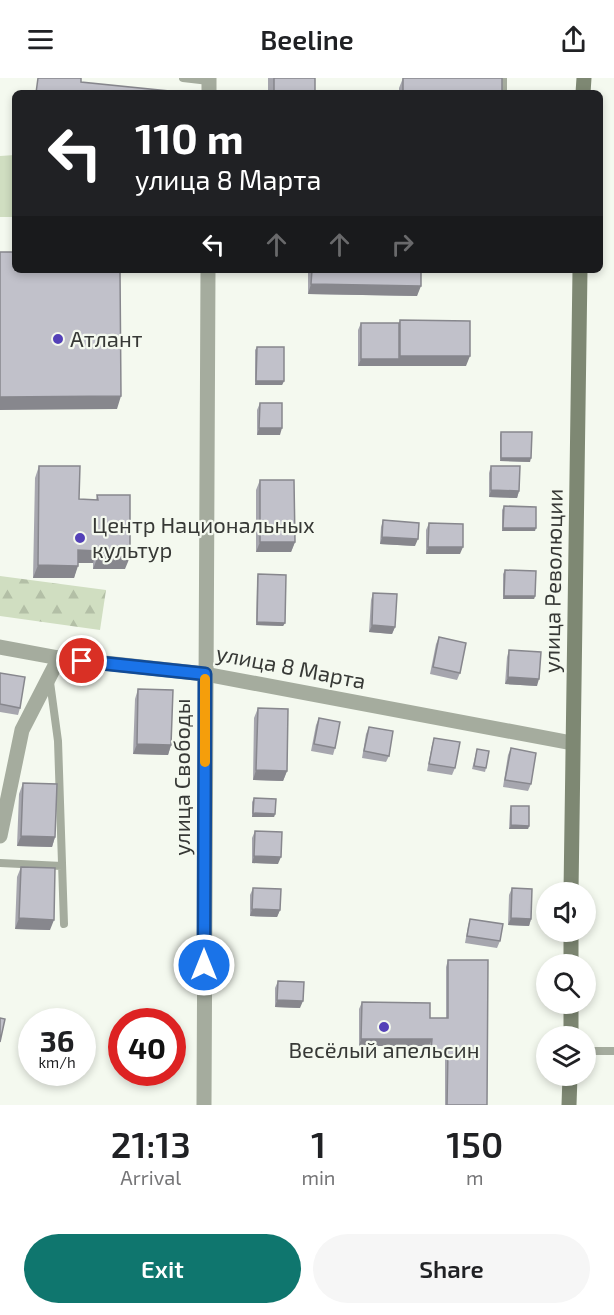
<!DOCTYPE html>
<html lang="en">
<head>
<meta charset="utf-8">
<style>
  body { margin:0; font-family:"Exo 2",sans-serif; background:#f6f6f6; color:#202124; height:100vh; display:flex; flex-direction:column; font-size:22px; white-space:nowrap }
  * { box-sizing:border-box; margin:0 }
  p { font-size:20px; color:#757577 }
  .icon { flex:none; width:33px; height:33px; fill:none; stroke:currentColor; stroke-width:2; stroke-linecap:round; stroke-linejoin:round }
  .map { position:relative; height:1027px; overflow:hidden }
  .drawer { display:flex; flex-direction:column; background:#fff; flex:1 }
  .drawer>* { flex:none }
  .top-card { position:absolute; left:12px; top:12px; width:591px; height:183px; border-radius:9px; box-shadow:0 3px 9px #0003; background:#202124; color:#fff; overflow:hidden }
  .buttons { position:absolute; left:536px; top:804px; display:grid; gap:12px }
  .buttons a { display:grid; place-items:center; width:60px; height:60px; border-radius:50%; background:#fff; box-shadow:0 3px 9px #0003; font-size:30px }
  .speed { position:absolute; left:18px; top:930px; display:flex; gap:12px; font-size:30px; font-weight:700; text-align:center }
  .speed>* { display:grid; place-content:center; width:78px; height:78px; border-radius:50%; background:#fff; box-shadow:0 3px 9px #0003; line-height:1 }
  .speed small { font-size:15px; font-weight:400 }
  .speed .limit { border:9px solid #d22; background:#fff; color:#111 }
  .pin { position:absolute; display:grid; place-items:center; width:51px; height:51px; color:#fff; margin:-26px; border:3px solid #fff; border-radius:50%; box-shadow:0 2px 6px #0007 }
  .me { position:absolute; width:66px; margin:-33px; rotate:0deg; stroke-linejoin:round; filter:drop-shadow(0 0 4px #0008) }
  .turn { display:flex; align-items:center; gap:21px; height:126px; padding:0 24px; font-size:27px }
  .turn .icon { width:78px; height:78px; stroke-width:2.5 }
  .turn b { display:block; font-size:42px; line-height:51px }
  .lanes { display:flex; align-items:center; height:57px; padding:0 24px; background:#0003; justify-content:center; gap:30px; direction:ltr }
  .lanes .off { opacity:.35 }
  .eta { display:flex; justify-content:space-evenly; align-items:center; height:102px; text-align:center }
  .eta b { font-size:36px; font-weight:600; line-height:42px }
  .action { display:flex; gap:12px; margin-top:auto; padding:12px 24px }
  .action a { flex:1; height:69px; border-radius:36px; background:#0f766e; color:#fff; font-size:24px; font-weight:600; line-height:69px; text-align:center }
  .action a+a { background:#f6f6f6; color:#202124 }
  header { display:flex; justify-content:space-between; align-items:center; height:78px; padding:0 24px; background:#fff; font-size:27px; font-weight:600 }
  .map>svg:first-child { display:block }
  .grass { fill:#d0dec1 }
  .forest { fill:url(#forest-firs) }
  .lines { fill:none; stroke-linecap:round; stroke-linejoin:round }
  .service { stroke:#a5ac9e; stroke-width:8 }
  .minor { stroke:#a5ac9e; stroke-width:15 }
  .tertiary { stroke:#a5ac9e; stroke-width:15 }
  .secondary { stroke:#7e8873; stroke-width:15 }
  .wall { fill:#a6a6ae }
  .shaded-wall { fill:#87878d }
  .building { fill:#c1c1ca; stroke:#87878d; stroke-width:1.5 }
  .route-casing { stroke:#114b97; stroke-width:15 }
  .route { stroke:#1a73e8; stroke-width:10 }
  .slow { stroke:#f59e0b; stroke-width:10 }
  .poi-dot { fill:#5441b8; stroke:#f4f9ef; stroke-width:2 }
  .labels { text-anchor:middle; stroke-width:4.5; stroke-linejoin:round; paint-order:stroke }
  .poi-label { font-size:22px; fill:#373936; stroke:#f4f9ef; text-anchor:start }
  .street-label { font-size:22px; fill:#373936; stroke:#f4f9ef }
</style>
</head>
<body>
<header><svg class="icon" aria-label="menu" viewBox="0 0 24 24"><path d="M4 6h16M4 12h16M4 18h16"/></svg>Beeline<svg class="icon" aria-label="share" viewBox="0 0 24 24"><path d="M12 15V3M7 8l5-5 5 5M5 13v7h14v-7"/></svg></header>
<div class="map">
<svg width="614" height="1027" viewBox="0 0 614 1027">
  <defs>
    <pattern id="forest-firs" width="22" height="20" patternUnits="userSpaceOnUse" patternTransform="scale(1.5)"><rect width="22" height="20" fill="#d0dec1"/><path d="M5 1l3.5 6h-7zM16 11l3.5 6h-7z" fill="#b3bfa6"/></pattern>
  </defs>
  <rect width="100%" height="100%" fill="#f4f9ef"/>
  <!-- grass -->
  <path class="grass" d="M15,77v62h-15v-61z"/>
  <!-- forest -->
  <path class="forest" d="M0,498l106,14 -6,40 -100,-14z"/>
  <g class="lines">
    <!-- service -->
    <path class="service" d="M183,0l26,3
      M503,15v-15
      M50,604l8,59 6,183
      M0,785l62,3
      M585,973h29"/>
    <!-- minor -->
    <path class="minor" d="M0,569l59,11 146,16 367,69
      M0,758l22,-106 37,-72"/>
    <!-- tertiary -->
    <path class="tertiary" d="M209,0v15
      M204,1027l4,-835"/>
    <!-- secondary -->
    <path class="secondary" d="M583,15l1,-15
      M571,814l9,-622
      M571,886v-32
      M571,958v-32
      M569,1027l1,-29"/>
  </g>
  <!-- wall -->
  <path class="wall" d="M268,0h47v15h-47z
    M403,0l99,15h-103v-5z
    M308,192h113l-4,26 -109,-2z
    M400,242l66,46h-108v-36l3,-7h38z
    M257,269l27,34 -2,4h-27v-35z
    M260,325l20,32h-23v-25z
    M501,354l29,30 -30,-1v-26z
    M39,388l40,33 17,1 1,-5 28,74h-32v-6h-15l-4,15h-41l2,-100z
    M491,388l28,25 -2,7 -28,-1v-24z
    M260,402l35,62 -4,10h-35v-62z
    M504,428l31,25h-33v-21z
    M383,442l32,26 -35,-2 1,-17z
    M429,445l31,31h-34v-24z
    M505,492l30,26 -1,3h-31v-25z
    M258,496l27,49 -2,3 -27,-1 1,-47z
    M373,515l22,34 -3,7 -23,-2 2,-32z
    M439,559l21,36 -3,7 -27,-6 6,-30z
    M509,572l28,36 -32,-2 2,-27z
    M0,595l20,35 -2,7 -18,-3z
    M138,611l33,56 -3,10 -35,-1 2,-55z
    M258,630l29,63 -4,10 -30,-1 1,-62z
    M319,640l16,30 -2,7 -22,-4 5,-26z
    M369,649l20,29 -3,6 -24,-4 4,-24z
    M434,660l21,30 -3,7 -25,-4 5,-26z
    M511,670l20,36 -3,7 -25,-4 5,-32z
    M477,671l9,19 -1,4 -13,-3z
    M23,705l32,54 -3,10 -35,-1 2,-52z
    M254,720l21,16 -1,3h-22v-15z
    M511,728l18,20 -1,3h-19l1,-20z
    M255,753l23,33 -26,-1v-25z
    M21,789l29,63 -35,-1 2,-52z
    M253,810l27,22 -3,7 -27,-1v-21z
    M512,810l19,31 -2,7 -21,-1 1,-30z
    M470,841l30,22 -3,7 -32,-5 3,-17z
    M448,882l39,145h-42v-48h-16v-11h-70v-37l3,-7 68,16h16v-51z
    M278,903l22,27 -25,-1v-19z"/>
  <!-- shaded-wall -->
  <path class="shaded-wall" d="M311,206l110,2 -4,10 -109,-2z
    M400,278h70l-4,10h-108l3,-7h38z
    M256,303h28l-2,4h-27z
    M121,318l-4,13 -117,1v-13z
    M259,350h23l-2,7h-23z
    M501,380h30l-1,4 -30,-1z
    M491,412l28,1 -2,7 -28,-1z
    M503,450h33l-1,3h-33z
    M382,459l36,2 -3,7 -35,-2z
    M260,464h35l-4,10h-35z
    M428,469h35l-3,7h-34z
    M78,472l19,1 -4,12h-19z
    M98,478l32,1 -5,12h-32z
    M38,487l40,1 -4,12h-41z
    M504,518h31l-1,3h-31z
    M257,544l28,1 -2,3 -27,-1z
    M372,547l23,2 -3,7 -23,-2z
    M508,599l31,2 -2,7 -32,-2z
    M137,666l34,1 -3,10 -35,-1z
    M256,692l31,1 -4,10 -30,-1z
    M253,735l22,1 -1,3h-22z
    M511,747l18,1 -1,3h-19z
    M21,758l34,1 -3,10 -35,-1z
    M254,778l27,1 -3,7 -26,-1z
    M252,831l28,1 -3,7 -27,-1z
    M19,840l35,2 -4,10 -35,-1z
    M511,840l20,1 -2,7 -21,-1z
    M277,922l26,1 -3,7 -25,-1z
    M361,961h71l-3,7h-70z
    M431,972h17l-3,7h-16z"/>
  <!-- building -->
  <path class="building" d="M38,0h43v4l88,9v2h-133z
    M274,0h41v15h-41z
    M403,0h99v15h-99z
    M0,174h15v18h105l1,126 -121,1z
    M312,192h109v16l-110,-2z
    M400,242l70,1v35h-70z
    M361,245h38v36h-38z
    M257,269h27v34h-28z
    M260,325h22v25h-23z
    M501,354h31l-1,26h-30z
    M39,388h41l-1,33 19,1 -1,-5h33v62l-32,-1 -1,-5 -19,-1v16l-40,-1z
    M491,388h29l-1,25 -28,-1z
    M260,402h34l1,62h-35z
    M504,428l32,1v21h-33z
    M383,442l36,3 -1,16 -36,-2z
    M429,445l34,1v23h-35z
    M505,492l31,1 -1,25h-31z
    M258,496l28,1 -1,48 -28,-1z
    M373,515l24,1 -2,33 -23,-2z
    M439,559l27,6 -6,30 -27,-6z
    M509,572l32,2 -2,27 -31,-2z
    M0,595l25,4 -5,31 -20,-4z
    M138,611l35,1 -2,55 -34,-1z
    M258,630l30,1 -1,62 -31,-1z
    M319,640l21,4 -5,26 -21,-4z
    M369,649l24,4 -4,25 -25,-5z
    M434,660l26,4 -5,26 -26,-4z
    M511,670l25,5 -5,31 -26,-4z
    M477,671l12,2 -3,17 -12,-2z
    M23,705l34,1 -2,53 -34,-1z
    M254,720l22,1 -1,15 -22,-1z
    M511,728h18v20l-18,-1z
    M255,753l27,1 -1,25 -27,-1z
    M21,789l34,1 -1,52 -35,-2z
    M253,810l28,1 -1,21 -28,-1z
    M512,810l20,1 -1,30 -20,-1z
    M470,841l33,5 -3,17 -33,-5z
    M448,882h40l-1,145h-40l1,-55h-17l1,-11h-71l1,-37 68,1v15h18z
    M278,903l26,1 -1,19 -26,-1z
    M0,940l5,1 -5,23z"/>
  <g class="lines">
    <defs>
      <path id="route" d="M82,583l123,13 -1,291"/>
    </defs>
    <!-- route casing -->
    <use href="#route" class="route-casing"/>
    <!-- route -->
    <use href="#route" class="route"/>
    <!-- slow -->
    <path class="slow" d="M205,684v-83"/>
  </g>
  <!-- markers -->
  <g class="poi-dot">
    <circle cx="58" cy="261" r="6"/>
    <circle cx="80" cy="460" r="6"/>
    <circle cx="384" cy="949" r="6"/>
  </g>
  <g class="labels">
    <!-- poi labels -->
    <g class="poi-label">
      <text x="70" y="269">Атлант</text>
      <text x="92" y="455">Центр Национальных<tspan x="92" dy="25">культур</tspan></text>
      <text x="384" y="980" text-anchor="middle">Весёлый апельсин</text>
    </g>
    <!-- street labels -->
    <g class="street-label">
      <text transform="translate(553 503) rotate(-89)" y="8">улица Революции</text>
      <text transform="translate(291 589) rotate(11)" y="8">улица 8 Марта</text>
      <text transform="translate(182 699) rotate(-90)" y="8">улица Свободы</text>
    </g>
  </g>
</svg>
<div class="buttons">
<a><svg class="icon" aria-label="sound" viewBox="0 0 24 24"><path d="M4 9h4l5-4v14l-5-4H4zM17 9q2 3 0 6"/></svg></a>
<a><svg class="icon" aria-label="search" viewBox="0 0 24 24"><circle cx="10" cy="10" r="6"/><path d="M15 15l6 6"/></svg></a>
<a><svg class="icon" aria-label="layers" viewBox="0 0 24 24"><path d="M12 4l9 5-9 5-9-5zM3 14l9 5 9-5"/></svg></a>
</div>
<div class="speed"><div>36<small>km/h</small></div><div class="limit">40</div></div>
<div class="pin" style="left:82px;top:583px;background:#d93025"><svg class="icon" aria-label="arrive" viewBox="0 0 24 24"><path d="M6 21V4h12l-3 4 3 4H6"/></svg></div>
<svg class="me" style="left:204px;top:887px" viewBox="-20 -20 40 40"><circle r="17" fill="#1a73e8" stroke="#fff" stroke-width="3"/><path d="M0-11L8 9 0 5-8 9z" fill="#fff"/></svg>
<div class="top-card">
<div class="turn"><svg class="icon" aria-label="left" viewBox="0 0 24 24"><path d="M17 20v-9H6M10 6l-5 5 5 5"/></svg><div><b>110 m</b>улица 8 Марта</div></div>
<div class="lanes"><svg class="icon" aria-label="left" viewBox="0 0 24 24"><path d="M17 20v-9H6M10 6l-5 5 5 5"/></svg><svg class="icon off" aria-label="ahead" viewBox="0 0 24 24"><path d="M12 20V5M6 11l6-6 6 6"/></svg><svg class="icon off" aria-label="ahead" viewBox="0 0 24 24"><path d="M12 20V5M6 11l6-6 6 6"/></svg><svg class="icon off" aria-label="right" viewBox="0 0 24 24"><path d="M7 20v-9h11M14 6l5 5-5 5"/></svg></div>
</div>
</div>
<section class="drawer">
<div class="eta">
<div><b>21:13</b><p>Arrival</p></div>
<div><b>1</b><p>min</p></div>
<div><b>150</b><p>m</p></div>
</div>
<div class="action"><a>Exit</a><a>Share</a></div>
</section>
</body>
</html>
